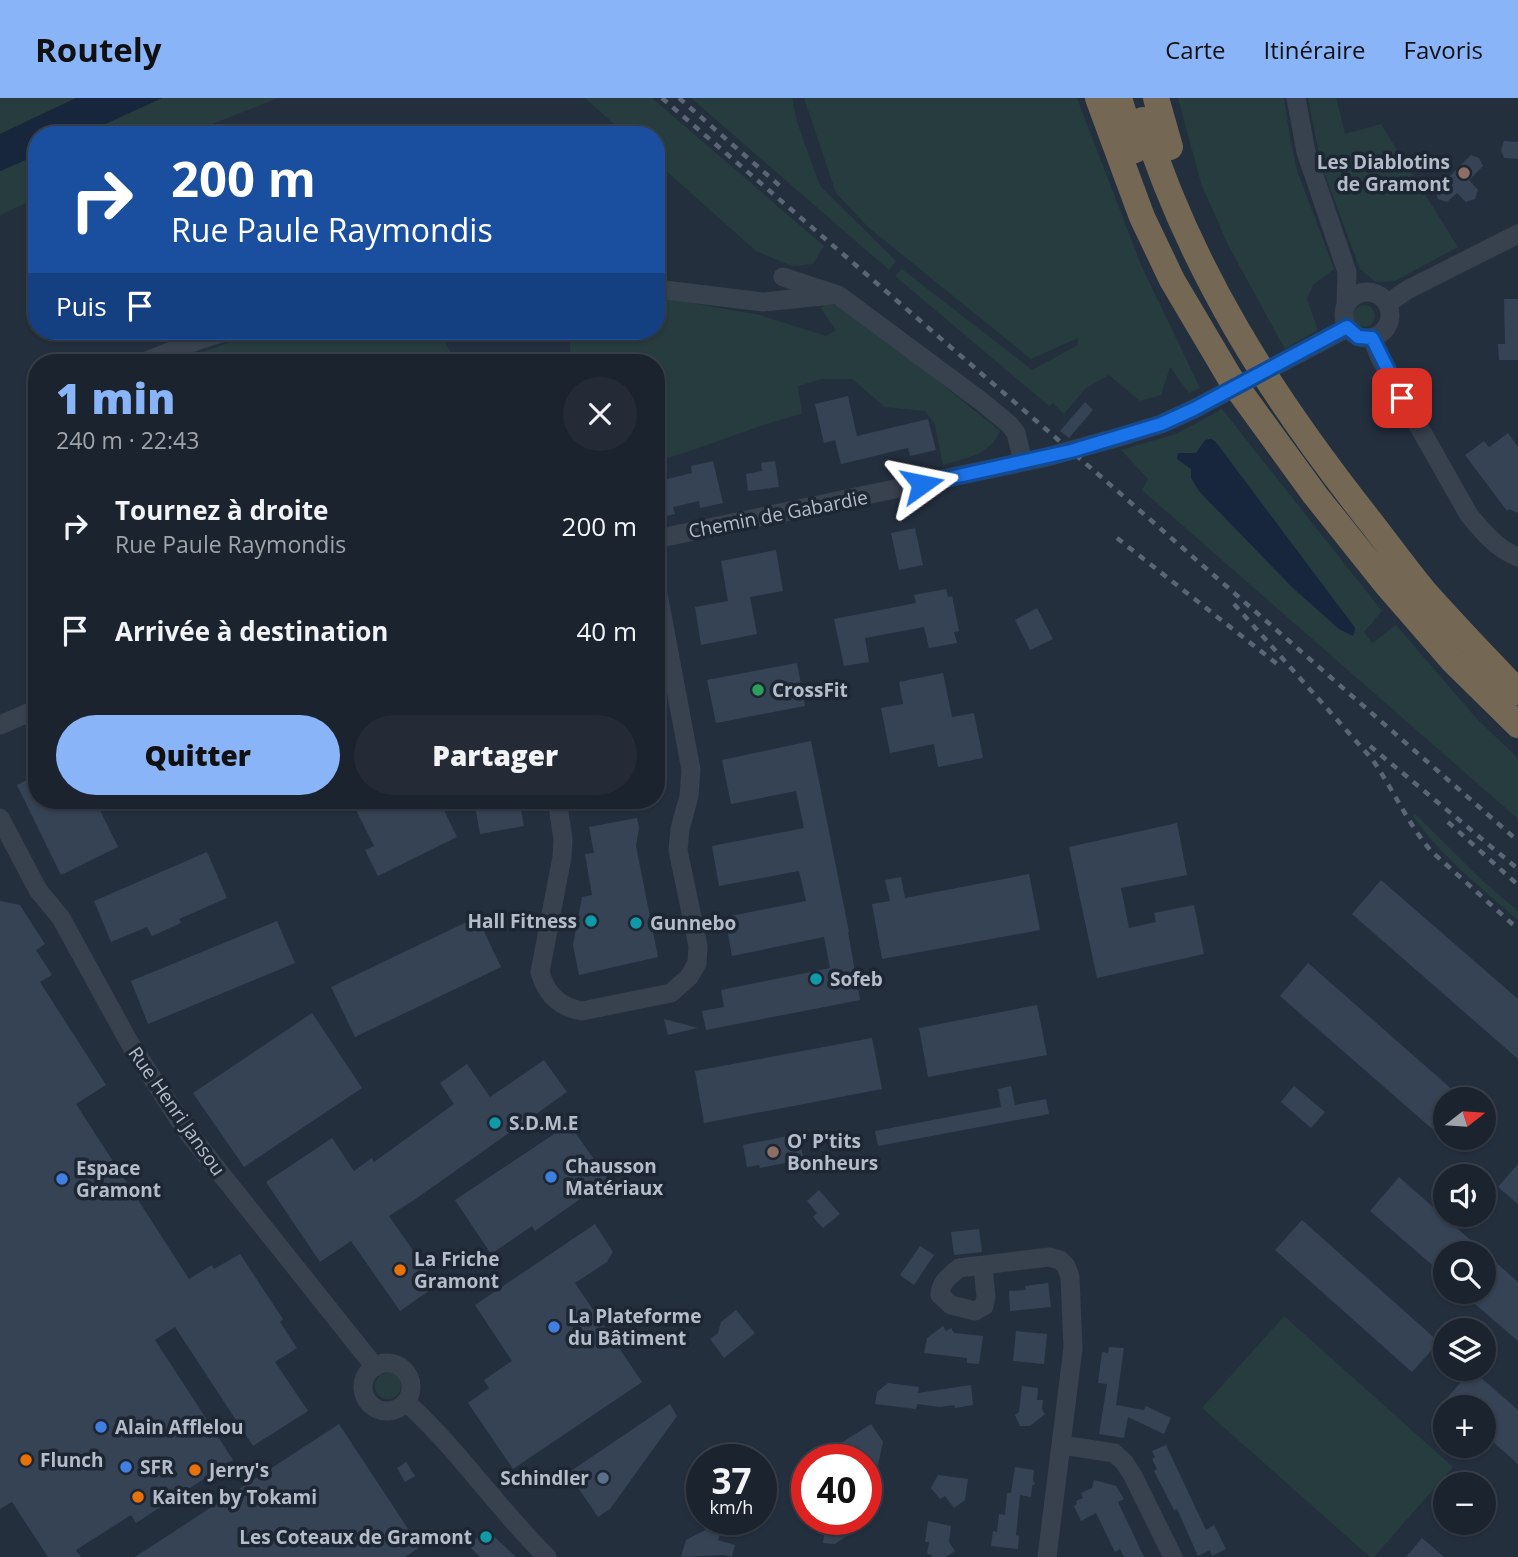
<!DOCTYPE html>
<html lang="fr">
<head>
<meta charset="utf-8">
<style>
  body { margin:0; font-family:"Open Sans",sans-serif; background:#242b36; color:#f1f3f6; height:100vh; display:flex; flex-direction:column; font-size:26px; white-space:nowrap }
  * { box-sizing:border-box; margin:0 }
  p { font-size:23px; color:#a0a4aa }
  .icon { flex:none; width:38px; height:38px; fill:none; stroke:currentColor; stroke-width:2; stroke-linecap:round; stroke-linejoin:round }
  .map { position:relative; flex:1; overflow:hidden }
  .drawer { position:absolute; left:28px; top:256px; width:637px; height:455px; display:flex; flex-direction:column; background:#1b232e; border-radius:28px; box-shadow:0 2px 5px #0004,0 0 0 2px #39404a }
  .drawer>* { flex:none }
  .top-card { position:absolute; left:28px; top:28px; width:637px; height:214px; border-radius:28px; box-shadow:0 2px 5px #0004,0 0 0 2px #39404a; background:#1a4fa0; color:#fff; overflow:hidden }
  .needle { width:46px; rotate:73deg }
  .controls { position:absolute; left:1433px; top:989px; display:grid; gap:14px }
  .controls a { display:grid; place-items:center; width:63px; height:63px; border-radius:50%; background:#1b232e; box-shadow:0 2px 5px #0004,0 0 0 2px #39404a; font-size:35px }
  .speed { position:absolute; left:686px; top:1346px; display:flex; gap:14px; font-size:35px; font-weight:700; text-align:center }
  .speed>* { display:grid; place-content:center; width:91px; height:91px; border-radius:50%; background:#1b232e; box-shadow:0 2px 5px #0004,0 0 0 2px #39404a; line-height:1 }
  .speed small { font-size:18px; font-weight:400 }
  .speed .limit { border:10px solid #d22; background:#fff; color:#111 }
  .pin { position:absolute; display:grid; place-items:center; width:60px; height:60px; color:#fff; margin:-30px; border-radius:14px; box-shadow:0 4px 10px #0006 }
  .me { position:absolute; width:77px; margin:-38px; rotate:78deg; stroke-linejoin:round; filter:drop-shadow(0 0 5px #0008) }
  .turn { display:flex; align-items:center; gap:24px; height:147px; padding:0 28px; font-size:32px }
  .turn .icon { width:91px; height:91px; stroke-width:2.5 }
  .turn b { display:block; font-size:49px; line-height:60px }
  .then { display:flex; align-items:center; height:66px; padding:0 28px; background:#0003; gap:14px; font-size:26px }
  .round { display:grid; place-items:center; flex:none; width:74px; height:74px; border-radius:37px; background:#242b36 }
  .headline { display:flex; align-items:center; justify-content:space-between; height:119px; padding:0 28px }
  h1 { font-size:42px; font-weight:800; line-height:52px; color:#8ab4f8 }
  .action { display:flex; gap:14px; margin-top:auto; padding:14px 28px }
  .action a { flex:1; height:80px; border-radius:42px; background:#8ab4f8; color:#111; font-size:28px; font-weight:800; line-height:80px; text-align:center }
  .action a+a { background:#242b36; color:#f1f3f6 }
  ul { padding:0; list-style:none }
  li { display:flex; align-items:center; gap:21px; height:105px; padding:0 28px }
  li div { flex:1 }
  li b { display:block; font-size:26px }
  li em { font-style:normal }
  header { display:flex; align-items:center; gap:42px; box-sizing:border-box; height:98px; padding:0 35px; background:#8ab4f8; color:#111 }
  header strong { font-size:33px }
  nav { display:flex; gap:38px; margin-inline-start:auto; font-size:24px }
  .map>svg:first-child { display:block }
  .green { fill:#263c3f; fill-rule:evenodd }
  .water { fill:#17263c }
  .building { fill:#364354 }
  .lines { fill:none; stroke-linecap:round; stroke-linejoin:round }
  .minor { stroke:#38414e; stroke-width:19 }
  .highway { stroke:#746855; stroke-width:26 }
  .rail { stroke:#5a6575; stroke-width:4.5; stroke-dasharray:7 7; stroke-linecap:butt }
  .route-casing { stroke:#114b97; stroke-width:18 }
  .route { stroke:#1a73e8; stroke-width:12 }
  .education-dot { fill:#8d6e63; stroke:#1d2633; stroke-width:2.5 }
  .leisure-dot { fill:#2e9e5b; stroke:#1d2633; stroke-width:2.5 }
  .culture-dot { fill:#0f9aa8; stroke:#1d2633; stroke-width:2.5 }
  .shop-dot { fill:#3f7fe0; stroke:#1d2633; stroke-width:2.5 }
  .food-dot { fill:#e8710a; stroke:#1d2633; stroke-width:2.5 }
  .service-dot { fill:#5c6f8a; stroke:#1d2633; stroke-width:2.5 }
  .labels { text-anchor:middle; stroke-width:7; stroke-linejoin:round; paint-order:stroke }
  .poi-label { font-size:19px; font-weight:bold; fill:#b4bcc9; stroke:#1d2633; text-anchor:start }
  .street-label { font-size:19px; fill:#b4bcc9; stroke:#1d2633 }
</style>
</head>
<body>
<header>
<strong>Routely</strong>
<nav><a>Carte</a><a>Itinéraire</a><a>Favoris</a></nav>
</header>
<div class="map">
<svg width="1518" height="1459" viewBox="0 0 1518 1459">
  <rect width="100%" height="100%" fill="#242f3e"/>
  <!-- green -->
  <path class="green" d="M0,0h76l-76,36z
    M162,0h116l-93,37h-104z
    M585,0h67l172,148 -11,18 -21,2 -36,-15 -100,-89v-27h-30z
    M691,0h101l5,24 23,64 76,75 -7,9z
    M804,0h273l64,167 59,123 -11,5 -19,-26 -9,28 -21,6 -31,-26 -23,13 -22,26 -11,-11 -4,3 -154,-130 7,-7 130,101 46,-25v-7l-47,21 -163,-132 -32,-34z
    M1178,0h106l7,46 7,29 36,96 -21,16 -6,14 11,31 -33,19 -57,-104 -27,-62z
    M1308,0h28l9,36 36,-10 77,123 -63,34 -19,1 -16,-13 -39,-105z
    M37,57v43l-37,17v-44z
    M656,199l104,18 66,21 10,-6 -15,-21 3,-5 16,2 38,27 122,98c-10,24 -34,27 -57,34l-8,-40 -10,-14 -40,-4 -33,-28h-30l-24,7 4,28c-50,12 -96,34 -146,47v-99h-85l-2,-31h87z
    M1353 218a11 11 0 1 1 22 0a11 11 0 1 1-22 0Z
    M261,233h180l13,31h-279z
    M1222,311l160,202 -18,21 8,11 24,-18 81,94 41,39v61l-376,-329 6,-11 -27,-29 55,-16zM1215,343l140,187v5l-16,-5 -47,-41 -93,-96 -8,-22 -13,-16h18z
    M1415,716l70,69 33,28v9c-37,-32 -77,-64 -105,-104z
    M1284,1218l169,151 -79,90h-4l-168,-149z
    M375 1288a13 13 0 1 1 26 0a13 13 0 1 1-26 0Z"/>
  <!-- water -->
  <path class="water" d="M76,0h86l-81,37h-44v20l-37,16v-37z
    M1211,341l4,2 140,187 -2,8 -14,-7 -47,-42 -93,-96 -8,-13v-9l-14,-10 1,-6h18l9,-13z"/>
  <!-- building -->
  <path class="building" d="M1504,43l14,1v17l-14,-1 -3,-8z
    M1471,57l8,3 4,8 -14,14 9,10 -3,9 -9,3 -9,-9 -10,9 -9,-3 -3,-8z
    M1504,201h14v61h-19l-1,-16h7z
    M848,298l9,40 71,-17 8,31 -26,6 -2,-8 -67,16 -6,-24 -11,3 -9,-39z
    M1085,304l8,8 -24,28 -9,-7z
    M1508,335l10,14v66l-9,-4 -2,2 -42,-56 19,-14 5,6z
    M661,355l6,26 25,-6 -1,-7 22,-5 10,42 -23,5 -1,-7 -26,6 2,7 -19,4v-64z
    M775,363l4,26 -31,4 -2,-17 16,-3 -1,-8z
    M915,430l8,37 -24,5 -8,-37z
    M776,452l7,41 -33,6 7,37 -56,11 -6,-38 33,-6 -7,-40z
    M946,491l2,8 4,-1 7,35 -5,1 3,11 -28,5 -5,-21 -59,11 4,24 -25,4 -10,-47 82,-16 -2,-8z
    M1037,510l16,31 -23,11 -15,-30z
    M797,565l8,43 -89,17 -9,-43z
    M943,575l9,44 22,-4 9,45 -45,9 -4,-23 -44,9 -9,-45 22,-4 -4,-22z
    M811,643l38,191h-1l12,68 -154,30 -4,-19 22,-4 -3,-17 109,-22 -6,-31 -92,19 -7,-39 81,-16 -7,-30 -80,15 -7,-40 92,-18 -8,-37 -65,13 -9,-44z
    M37,677v25h58l23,47 -57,28 -44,-90z
    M351,702h88l18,37 -79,39 -13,-26 9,-4z
    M474,702h45l5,26 -44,8z
    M637,720l2,10 -3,18 22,111 -79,18 -6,-30 9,-48 10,-2 -7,-41 9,-1 -5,-26z
    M1177,725l10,52 -66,13 8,40 27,-6 -2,-9 40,-8 10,49 -107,24 -28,-131z
    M207,754l20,46 -48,21 2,4 -29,13 -5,-9 -36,15 -17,-41z
    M1029,776l11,56 -158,29 -10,-55 18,-3 -5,-21 16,-3 4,21z
    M1381,782l137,119v60l-166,-145z
    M0,803l20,4 25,39 -9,6 16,25 -12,7 66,103 -30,19 113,175 23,-14 2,4 26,-15 43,65 -3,3 17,26 -22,14 33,49 -55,35 -78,-119 -20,13 78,120 -97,63 -5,-8 -55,35 5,7h-33l-36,-55 -12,7z
    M477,819l24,50 -146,70 -24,-50z
    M277,823l18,42 -147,61 -17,-43z
    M1308,865l155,136h-17v42l-166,-145z
    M1037,907l10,50 -119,22 -9,-49z
    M312,915l50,75 -118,79 -51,-74z
    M664,921l34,9 -30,7z
    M872,940l10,51 -178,34 -9,-52z
    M544,962l23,32 -150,106 -28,18 48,69 -37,26 -49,-70 -31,21 -54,-80 66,-44 22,33 18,-13 2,4 80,-58 -14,-21 27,-19 23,33z
    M1011,988l4,19 31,-6 3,15 -171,32 -3,-15 126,-24 -3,-18z
    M1294,988l31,26 -14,16 -30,-26z
    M569,1026l39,55 -73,52 -3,-5 -41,28 -36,-54z
    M798,1036l5,22 -14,3 1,3 -30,6 -1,-3 -12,2 -4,-22z
    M1518,1066v40l-20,-17z
    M1399,1079l119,105v59l-57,-49h23v-39h-38v24l-76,-66z
    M819,1092l21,24 -17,14 -10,-11 4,-4 -10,-12z
    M1302,1122l137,122 -27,30 -137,-122z
    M595,1126l18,28 -6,10 -32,21 67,99 -129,87 -45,-66 21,-15 -5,-8 28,-19 -37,-56z
    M979,1131l3,23 -28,3 -3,-23z
    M920,1148l14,9 -20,30 -14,-10z
    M1048,1185l3,24 -41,4 -1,-20 17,-1 -1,-4z
    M736,1212l19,23 -31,25 -14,-19 8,-6 3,-11z
    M943,1228l3,5 5,-3 3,5 29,3 -4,28 -12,-1v-5l-43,-5 3,-15z
    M1016,1233l31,3 -3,30 -31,-3z
    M1109,1249l15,1 -8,57 28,5 2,-4 25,12 -7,16 -36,-17 -4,21 -25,-4 8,-50 -9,-1 4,-31 6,1z
    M1472,1272l46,40v54l-34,-30v-27h-30l-9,-7z
    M888,1285l31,4 -1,6 53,-8 2,20 -18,3 -1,-3 -14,2 -23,-3 -1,5 -41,-5 2,-12z
    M1022,1288l16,2 -1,12h6l-1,10 3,4 -15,12h-10l-5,-11 4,-3z
    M670,1306l7,12 -67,93 -12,8 -30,-44z
    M339,1326l81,123 -15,10h-270z
    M871,1326l12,18 -5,23 -12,-3v-2h-14l-11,-17z
    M1166,1347l40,85 8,-5 12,24 -14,7 -2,-6 -12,6 -21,-47 -3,1 -20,-39 3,-2 -5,-10 3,-2 -3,-6z
    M406,1364l9,14 -10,6 -8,-14z
    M1015,1369l19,3 -1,10 2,4 -3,2 -1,11 -11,-2 -4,40 3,1 -1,13 -27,-3 2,-15 4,1 2,-18 6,1 2,-22h4z
    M938,1377l30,4 -3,21 -11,8 -9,-12 -5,3 -9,-11z
    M1094,1382l22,6 8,13 -6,3 26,55h-20l-4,-8 -5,3 -19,-39 -15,8 -7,-15 3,-2 -1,-3 7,-3 -2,-5 11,-5z
    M826,1421h24l-2,16 -13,9 -12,-1z
    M928,1423l23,5 -2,16 6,9 -9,6h-15l1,-2 -5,-1 2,-12h-4z
    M709,1430l12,3 -3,9 17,5 -3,12 -8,-2 -43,2 5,-17z
    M486,1431l30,28h-36l-11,-11z
    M1422,1440l22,19h-38z"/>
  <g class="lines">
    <!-- minor -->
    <path class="minor" d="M1296,0l10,54 41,120 -1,32
      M783,179l55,18 143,106 28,23 7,9 7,29
      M656,191l107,13 69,-7
      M1344 217a23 23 0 1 1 46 0a23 23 0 1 1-46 0Z
      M1387,206l20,-14 111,-56
      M1372,240l8,20 89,157c14,17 28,34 49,42
      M144,264l55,-22 29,-9
      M656,441l387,-81 80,-22 38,-12 33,-15 153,-81
      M0,627l37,-16
      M557,702l6,39 -1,18 -22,115c6,22 19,35 42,39l89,-18 18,-16 8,-14 1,-17 -20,-96 2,-21 9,-33 2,-26 -35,-187
      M0,720l38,72 23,28 68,124 57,88 189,237
      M983,1168l3,31 -2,9 -9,5 -24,-6 -11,-10c0,-13 10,-19 19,-27l90,-11 11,3 6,6 4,11 3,71 -26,209
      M363 1289a24 24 0 1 1 48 0a24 24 0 1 1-48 0Z
      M406,1304c52,47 91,106 141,155
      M1062,1347l52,8 10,9 8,12 41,83"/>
    <!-- highway -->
    <path class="highway" d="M1098,0l44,119 30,63 58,98 85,117 71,89 67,77 65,64
      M1119,0l16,52
      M1156,0l14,49
      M1143,22c48,151 128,276 226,400 18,23 36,48 55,71 31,35 63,68 94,101"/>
    <!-- rail -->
    <path class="rail" d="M662,0l452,390 404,353
      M679,0l101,88
      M1117,440l164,129
      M1234,506l138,155c21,30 36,65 59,92l87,78
      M1370,648l148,123
      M1448,724l70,63"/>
  </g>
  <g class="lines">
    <defs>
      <path id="route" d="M922,386l149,-33 90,-27 33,-15 153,-82 11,10 14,1 30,60"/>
    </defs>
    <!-- route casing -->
    <use href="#route" class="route-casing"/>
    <!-- route -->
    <use href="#route" class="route"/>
  </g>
  <!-- markers -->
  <g class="education-dot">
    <circle cx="1464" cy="75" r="7"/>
    <circle cx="773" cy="1054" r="7"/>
  </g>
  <circle class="leisure-dot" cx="758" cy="592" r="7"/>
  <g class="culture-dot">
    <circle cx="591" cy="823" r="7"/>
    <circle cx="636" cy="825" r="7"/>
    <circle cx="816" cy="881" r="7"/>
    <circle cx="495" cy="1025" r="7"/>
    <circle cx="486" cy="1439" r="7"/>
  </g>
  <g class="shop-dot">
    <circle cx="551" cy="1079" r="7"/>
    <circle cx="62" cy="1081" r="7"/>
    <circle cx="554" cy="1229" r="7"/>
    <circle cx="101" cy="1329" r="7"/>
    <circle cx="126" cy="1369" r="7"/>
  </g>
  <g class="food-dot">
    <circle cx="400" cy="1172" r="7"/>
    <circle cx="26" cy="1362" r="7"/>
    <circle cx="195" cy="1372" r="7"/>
    <circle cx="138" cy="1399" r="7"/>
  </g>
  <circle class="service-dot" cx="603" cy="1380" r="7"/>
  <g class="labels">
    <!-- poi labels -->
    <g class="poi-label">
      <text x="1450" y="71" text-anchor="end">Les Diablotins<tspan x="1450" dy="22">de Gramont</tspan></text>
      <text x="772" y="599">CrossFit</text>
      <text x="577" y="830" text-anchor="end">Hall Fitness</text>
      <text x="650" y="832">Gunnebo</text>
      <text x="830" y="888">Sofeb</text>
      <text x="509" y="1032">S.D.M.E</text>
      <text x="787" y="1050">O' P'tits<tspan x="787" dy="22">Bonheurs</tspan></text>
      <text x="565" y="1075">Chausson<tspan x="565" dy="22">Matériaux</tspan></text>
      <text x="76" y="1077">Espace<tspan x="76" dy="22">Gramont</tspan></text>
      <text x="414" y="1168">La Friche<tspan x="414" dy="22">Gramont</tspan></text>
      <text x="568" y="1225">La Plateforme<tspan x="568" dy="22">du Bâtiment</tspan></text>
      <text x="115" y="1336">Alain Afflelou</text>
      <text x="40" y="1369">Flunch</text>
      <text x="140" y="1376">SFR</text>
      <text x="209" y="1379">Jerry's</text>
      <text x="589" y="1387" text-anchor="end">Schindler</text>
      <text x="152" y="1406">Kaiten by Tokami</text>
      <text x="472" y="1446" text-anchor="end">Les Coteaux de Gramont</text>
    </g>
    <!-- street labels -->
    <g class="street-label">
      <text transform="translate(778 416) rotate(-11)" y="7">Chemin de Gabardie</text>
      <text transform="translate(177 1013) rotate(55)" y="7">Rue Henri Jansou</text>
    </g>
  </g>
</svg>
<div class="controls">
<a><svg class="needle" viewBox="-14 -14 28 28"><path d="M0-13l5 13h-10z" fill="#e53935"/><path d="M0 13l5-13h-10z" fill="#a0a4aa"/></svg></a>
<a><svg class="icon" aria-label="sound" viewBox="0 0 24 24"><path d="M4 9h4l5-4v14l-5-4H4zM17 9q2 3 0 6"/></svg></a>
<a><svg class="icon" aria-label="search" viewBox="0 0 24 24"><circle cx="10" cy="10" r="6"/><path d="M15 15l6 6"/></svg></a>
<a><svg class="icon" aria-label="layers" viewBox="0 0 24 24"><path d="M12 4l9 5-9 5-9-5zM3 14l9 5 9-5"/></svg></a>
<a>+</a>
<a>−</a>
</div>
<div class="speed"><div>37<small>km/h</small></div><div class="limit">40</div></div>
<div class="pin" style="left:1402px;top:300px;background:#d93025"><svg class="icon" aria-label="arrive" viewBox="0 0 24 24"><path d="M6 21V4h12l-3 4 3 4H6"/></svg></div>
<svg class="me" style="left:922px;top:386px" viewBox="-20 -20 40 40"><path d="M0-17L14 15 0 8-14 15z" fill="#1a73e8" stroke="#fff" stroke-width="4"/></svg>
<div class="top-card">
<div class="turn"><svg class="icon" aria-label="right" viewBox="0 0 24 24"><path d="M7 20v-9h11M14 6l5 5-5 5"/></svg><div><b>200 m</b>Rue Paule Raymondis</div></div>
<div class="then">Puis<svg class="icon" aria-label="arrive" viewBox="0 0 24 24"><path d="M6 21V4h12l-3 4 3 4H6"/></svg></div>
</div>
<section class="drawer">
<div class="headline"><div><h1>1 min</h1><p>240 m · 22:43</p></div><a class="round"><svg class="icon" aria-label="close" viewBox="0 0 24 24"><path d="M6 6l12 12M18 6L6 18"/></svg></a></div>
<ul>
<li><svg class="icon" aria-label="right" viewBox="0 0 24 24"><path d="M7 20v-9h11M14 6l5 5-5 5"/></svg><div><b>Tournez à droite</b><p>Rue Paule Raymondis</p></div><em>200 m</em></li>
<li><svg class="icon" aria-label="arrive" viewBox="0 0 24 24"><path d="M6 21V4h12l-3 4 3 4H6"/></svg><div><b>Arrivée à destination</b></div><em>40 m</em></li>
</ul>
<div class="action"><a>Quitter</a><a>Partager</a></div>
</section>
</div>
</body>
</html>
